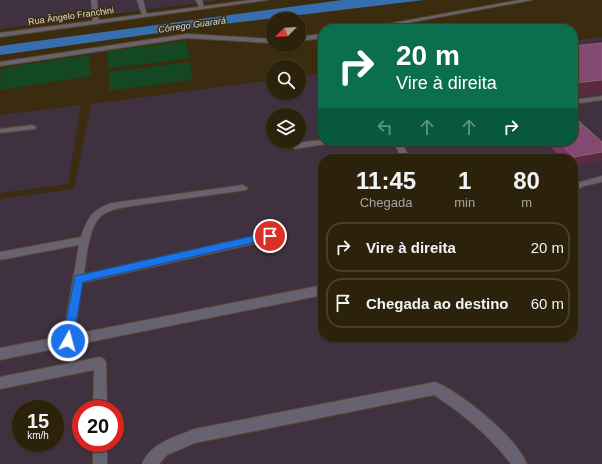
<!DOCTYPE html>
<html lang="pt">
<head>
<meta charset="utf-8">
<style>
  body { margin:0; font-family:Arial,sans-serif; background:#342914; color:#f1f3f6; height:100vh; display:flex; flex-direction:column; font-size:15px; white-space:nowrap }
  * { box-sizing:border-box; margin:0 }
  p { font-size:13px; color:#a6a39d }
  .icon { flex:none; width:22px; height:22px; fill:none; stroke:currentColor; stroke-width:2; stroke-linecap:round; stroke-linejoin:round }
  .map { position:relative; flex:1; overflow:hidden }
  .details { position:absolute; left:318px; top:154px; width:260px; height:188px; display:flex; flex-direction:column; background:#2c210b; border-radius:16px; box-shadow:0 1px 3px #0004,0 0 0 1px #483e2c }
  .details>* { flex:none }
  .top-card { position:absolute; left:318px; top:24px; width:260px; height:122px; border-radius:16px; box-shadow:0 1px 3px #0004,0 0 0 1px #483e2c; background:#0b6e4f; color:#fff; overflow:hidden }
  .needle { width:26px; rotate:246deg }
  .buttons { position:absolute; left:266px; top:12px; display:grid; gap:8px }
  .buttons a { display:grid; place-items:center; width:40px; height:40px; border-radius:50%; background:#2c210b; box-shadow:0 1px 3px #0004,0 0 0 1px #483e2c; font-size:20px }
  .speed { position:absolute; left:12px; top:400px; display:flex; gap:8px; font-size:20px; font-weight:700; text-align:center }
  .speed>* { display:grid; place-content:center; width:52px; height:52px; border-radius:50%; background:#2c210b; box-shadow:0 1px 3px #0004,0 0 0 1px #483e2c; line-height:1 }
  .speed small { font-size:10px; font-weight:400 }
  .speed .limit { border:6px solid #d22; background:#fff; color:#111 }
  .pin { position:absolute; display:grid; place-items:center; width:34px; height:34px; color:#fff; margin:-17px; border:2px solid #fff; border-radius:50%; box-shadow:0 1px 4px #0007 }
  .me { position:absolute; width:44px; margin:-22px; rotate:7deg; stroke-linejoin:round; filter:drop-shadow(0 0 3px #0008) }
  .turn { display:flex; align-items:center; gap:14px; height:84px; padding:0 12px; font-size:18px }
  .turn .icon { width:52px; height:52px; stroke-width:2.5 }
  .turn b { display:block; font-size:28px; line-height:34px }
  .lanes { display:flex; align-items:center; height:38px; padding:0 12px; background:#0003; justify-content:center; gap:20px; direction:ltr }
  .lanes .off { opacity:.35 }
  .eta { display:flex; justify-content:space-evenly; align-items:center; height:68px; text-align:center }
  .eta b { font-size:24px; font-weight:600; line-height:28px }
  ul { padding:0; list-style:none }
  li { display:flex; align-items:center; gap:12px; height:50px; margin:0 8px 6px; padding:0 4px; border:2px solid #483e2c; border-radius:16px }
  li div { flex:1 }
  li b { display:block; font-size:15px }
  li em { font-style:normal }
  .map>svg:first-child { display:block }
  .industrial { fill:#3f313f; fill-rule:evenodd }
  .green { fill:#144822 }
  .water { fill:#376fae }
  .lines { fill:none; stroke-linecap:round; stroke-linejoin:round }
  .service-casing { stroke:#56482d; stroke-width:2 }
  .minor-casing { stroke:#56482d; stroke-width:2 }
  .service { fill:#686270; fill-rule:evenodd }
  .minor { fill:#686270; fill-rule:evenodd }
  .wall { fill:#773766 }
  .shaded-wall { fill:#5a2b3f }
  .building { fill:#834971; stroke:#92607f }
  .route { fill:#1a73e8; stroke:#114b97 }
  .labels { text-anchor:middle; stroke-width:3; stroke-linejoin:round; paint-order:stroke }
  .far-street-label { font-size:9px; fill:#e3daca; stroke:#3b2c0f }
  .far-water-label { font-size:9px; font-style:italic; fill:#cddcee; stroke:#3b2c0f }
</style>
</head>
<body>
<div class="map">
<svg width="602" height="464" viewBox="0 0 602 464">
  <rect width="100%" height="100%" fill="#3b2c0f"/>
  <!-- industrial -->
  <path class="industrial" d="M0,0h220l-220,29z
    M602,37v427h-602v-265l74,-10 17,-85 182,-24v13h26v-16l24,-4v68h250v-100zM273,115h26v26h-26zM323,159h250v178h-250zM21,409h34v34h-34zM81,409h34v34h-34z
    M81,105l-13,79 -68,9v-78z"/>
  <!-- green -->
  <path class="green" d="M186,41l4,17 -83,11 1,-18z
    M89,55l2,21 -91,14 1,-22z
    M190,62l2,18 -83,11v-19z"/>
  <!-- water -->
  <path class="water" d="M342,0h82l-208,25 -216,30v-9z"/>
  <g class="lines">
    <defs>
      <path id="service" d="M91,0h6l2,22 -3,2 -3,-2z
        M137,0h6l4,16 -5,-1z
        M196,0h6l2,9h-4z
        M520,0h12l-158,29h-13z
        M187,34l86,5v4l-86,-5 -187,28v-4z
        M323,34v4l-24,3v-4z
        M602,96v4l-29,4v-4z
        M573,118h3l26,26v8l-3,-1 -26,-27z
        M32,125l4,2 -1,2 -35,4v-4z
        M323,140v1h13l-4,2 -37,6 -4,-3 4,-3z
        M393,141h8l9,18h-8z
        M602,176v6l-18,4 -11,5v-7z
        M243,185l5,3 -2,2 -121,17c-9,2 -20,4 -26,11 -10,11 -13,41 -15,56l187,-42 5,4 -5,4 -189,43 -7,51 248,-49v10l-323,65v-12l63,-12 16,-91 -79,15v-8l81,-15c6,-19 12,-28 31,-34z
        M100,357l4,2 2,4 1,46h-14l1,-39 -94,19v-12z
        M435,382c26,10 82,56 92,82h-16c-21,-28 -48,-50 -77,-69l-239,48 -28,12 -8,9h-17c8,-21 33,-27 52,-35z
        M93,443h14v21h-14z"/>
      <path id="minor" d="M252,0h15l-267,37v-4z"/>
    </defs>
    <!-- service casing -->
    <use href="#service" class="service-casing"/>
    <!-- minor casing -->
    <use href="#minor" class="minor-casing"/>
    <!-- service -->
    <use href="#service" class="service"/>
    <!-- minor -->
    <use href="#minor" class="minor"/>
  </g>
  <!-- wall -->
  <path class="wall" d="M544,141h29l29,1v18l-29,5v-6h-10z"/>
  <!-- shaded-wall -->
  <path class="shaded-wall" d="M602,80v13l-29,4v-14z
    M602,152v8l-29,5v-6l1,-2z"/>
  <!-- building -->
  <path class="building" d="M602,43v37l-29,3v-37z
    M584,126l18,16v10l-28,5 -17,-16h16v-13z"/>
  <!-- route -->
  <path class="route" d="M270,232l4,1v5l-191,44 -10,59 -1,3 -4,2 -4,-2 -2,-3 13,-65z"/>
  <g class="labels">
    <!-- far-street labels -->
    <g class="far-street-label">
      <text transform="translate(71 16) rotate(-8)" y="3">Rua Ângelo Franchini</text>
    </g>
    <!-- far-water labels -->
    <g class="far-water-label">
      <text transform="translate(192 25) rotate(-8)" y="3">Córrego Guarará</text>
    </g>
  </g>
</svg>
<div class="buttons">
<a><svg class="needle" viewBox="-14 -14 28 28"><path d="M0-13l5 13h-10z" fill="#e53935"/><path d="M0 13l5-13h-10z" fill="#a6a39d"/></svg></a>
<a><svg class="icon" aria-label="search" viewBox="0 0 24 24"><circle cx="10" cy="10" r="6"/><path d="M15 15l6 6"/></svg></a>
<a><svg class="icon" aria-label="layers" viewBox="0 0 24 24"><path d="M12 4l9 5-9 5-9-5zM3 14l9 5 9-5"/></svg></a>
</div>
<div class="speed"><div>15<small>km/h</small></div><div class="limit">20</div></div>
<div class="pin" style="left:270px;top:236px;background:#d93025"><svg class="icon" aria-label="arrive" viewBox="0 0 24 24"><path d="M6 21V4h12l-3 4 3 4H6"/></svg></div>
<svg class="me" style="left:68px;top:341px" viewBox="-20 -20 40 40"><circle r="17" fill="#1a73e8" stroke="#fff" stroke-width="3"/><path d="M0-11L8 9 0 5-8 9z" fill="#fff"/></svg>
<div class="top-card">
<div class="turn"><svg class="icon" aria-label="right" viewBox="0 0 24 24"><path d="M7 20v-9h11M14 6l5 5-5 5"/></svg><div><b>20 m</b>Vire à direita</div></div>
<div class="lanes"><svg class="icon off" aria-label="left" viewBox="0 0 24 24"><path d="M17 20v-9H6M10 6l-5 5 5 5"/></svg><svg class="icon off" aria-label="ahead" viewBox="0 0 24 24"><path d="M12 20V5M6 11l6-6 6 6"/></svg><svg class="icon off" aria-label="ahead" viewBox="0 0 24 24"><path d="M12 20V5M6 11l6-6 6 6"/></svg><svg class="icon" aria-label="right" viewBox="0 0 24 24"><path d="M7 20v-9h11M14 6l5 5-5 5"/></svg></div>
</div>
<section class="details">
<div class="eta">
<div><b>11:45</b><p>Chegada</p></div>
<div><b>1</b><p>min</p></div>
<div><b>80</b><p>m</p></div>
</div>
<ul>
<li><svg class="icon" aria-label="right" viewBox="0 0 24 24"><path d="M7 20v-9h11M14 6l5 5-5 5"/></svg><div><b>Vire à direita</b></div><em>20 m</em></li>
<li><svg class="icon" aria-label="arrive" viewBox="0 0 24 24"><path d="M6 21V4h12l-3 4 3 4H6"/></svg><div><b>Chegada ao destino</b></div><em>60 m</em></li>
</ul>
</section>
</div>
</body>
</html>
